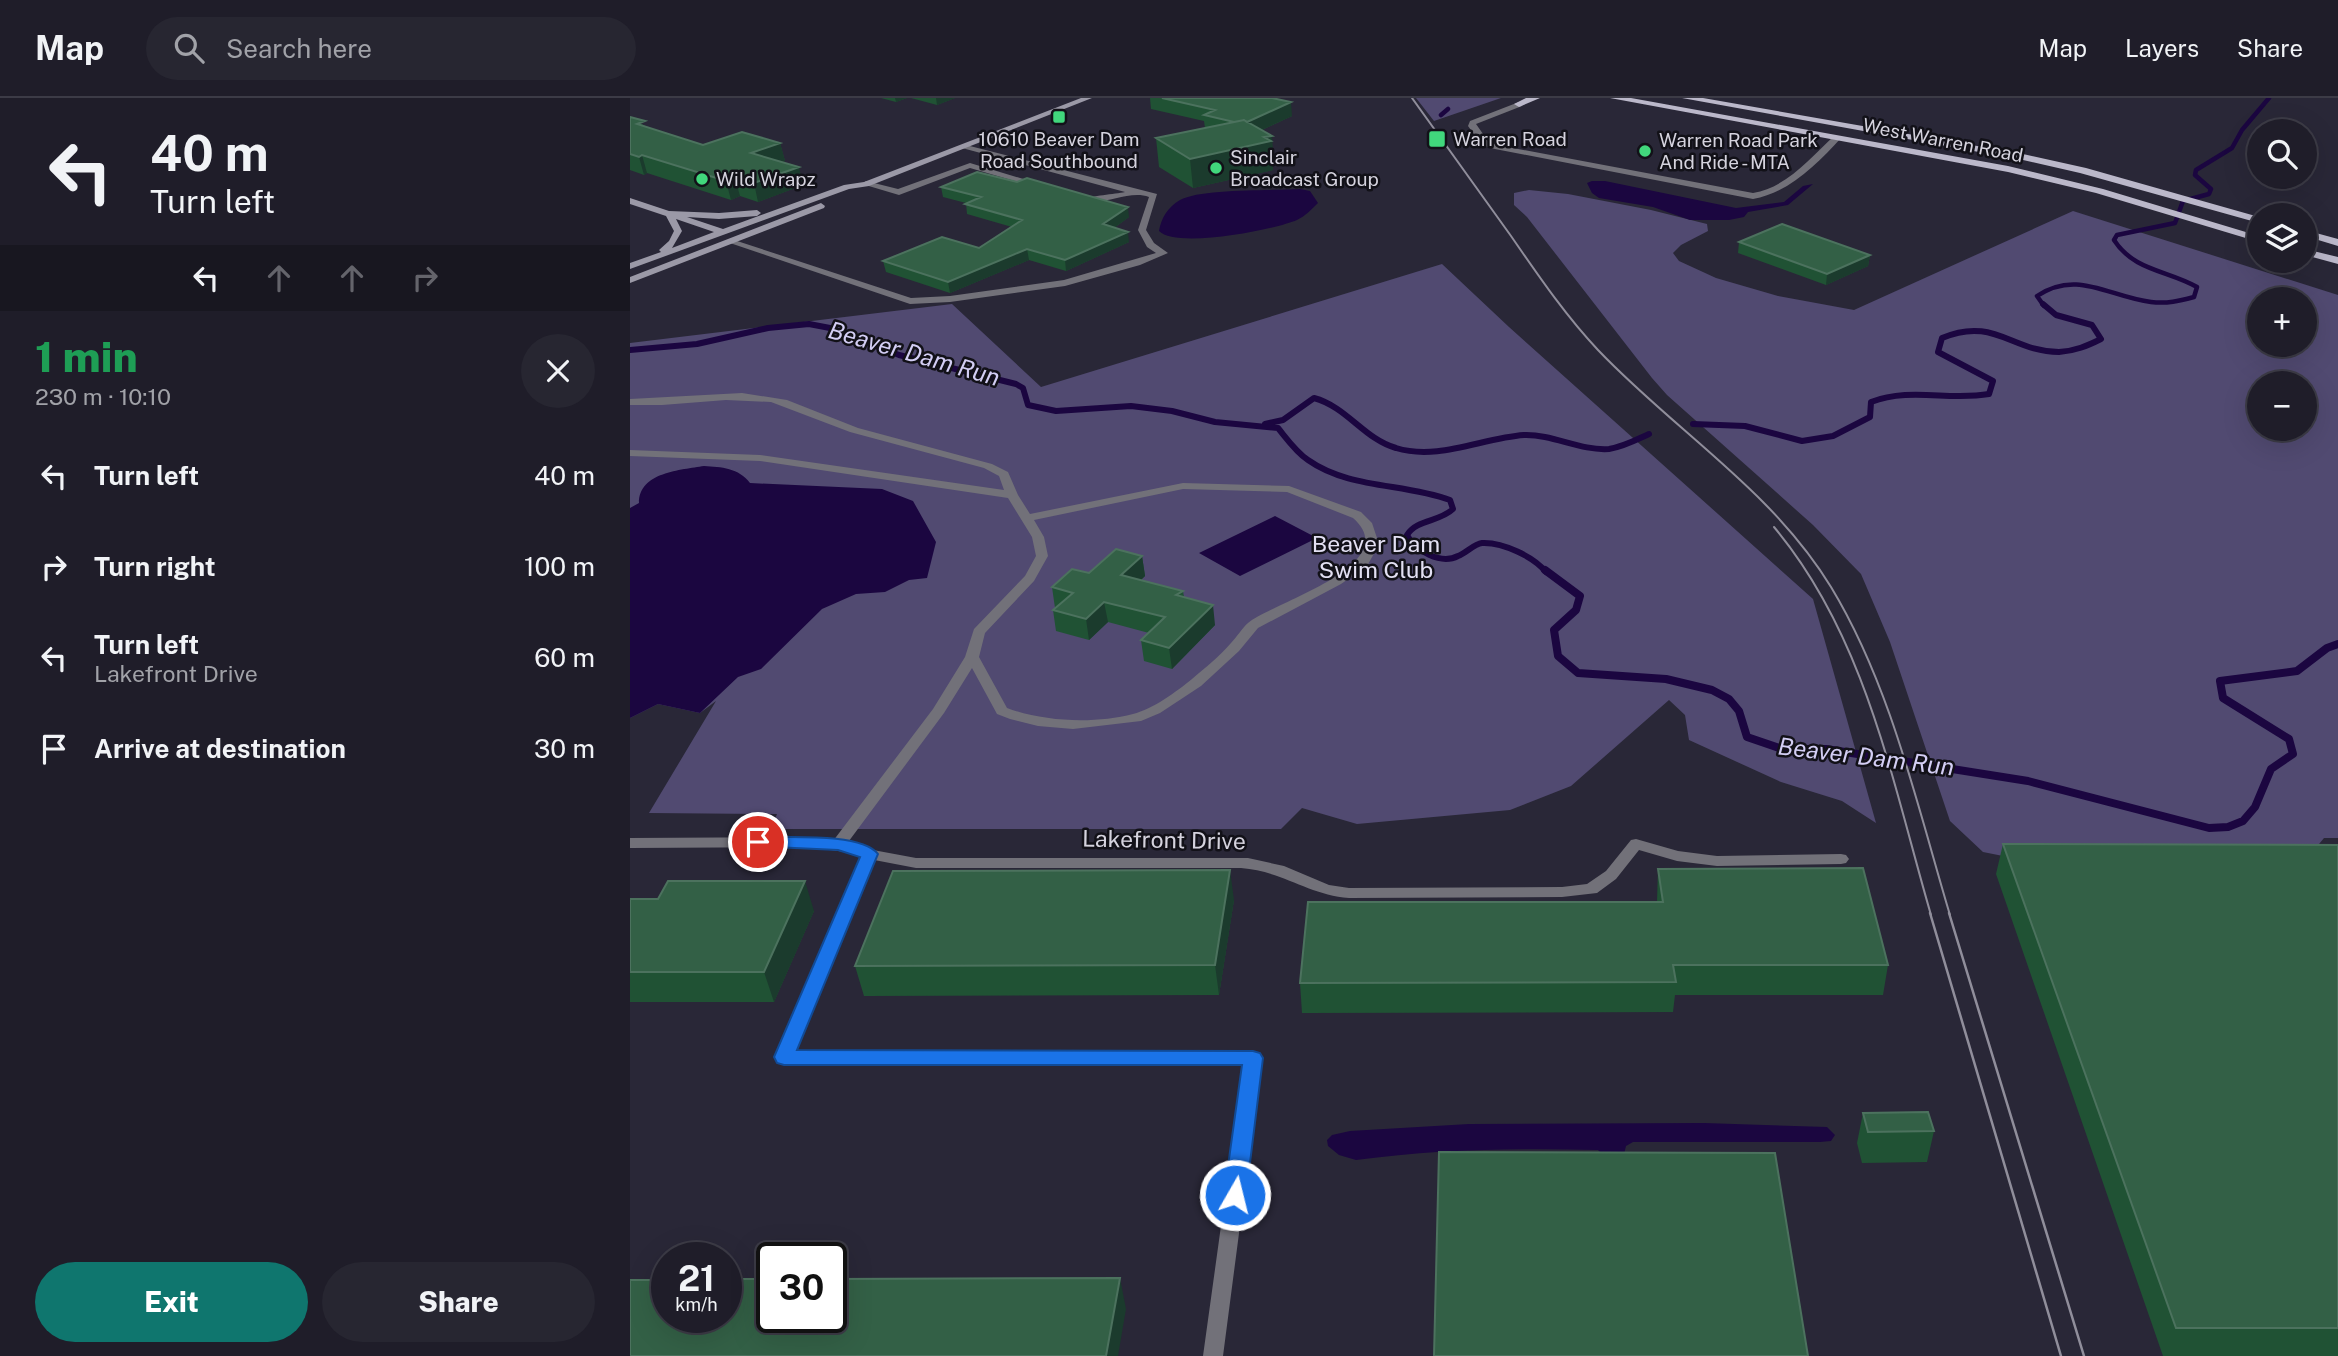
<!DOCTYPE html>
<html lang="en">
<head>
<meta charset="utf-8">
<style>
  body { margin:0; font-family:"Public Sans",sans-serif; background:#272631; color:#f1f3f6; height:100vh; display:flex; flex-direction:column; font-size:26px; white-space:nowrap }
  * { box-sizing:border-box; margin:0 }
  p { font-size:23px; color:#a1a2a8 }
  .icon { flex:none; width:38px; height:38px; fill:none; stroke:currentColor; stroke-width:2; stroke-linecap:round; stroke-linejoin:round }
  .map { position:relative; flex:1; overflow:hidden }
  .drawer { display:flex; flex-direction:column; background:#1f1d29; width:630px }
  .drawer>* { flex:none }
  .hud { background:#1f1d29; color:#f1f3f6; overflow:hidden }
  .tools { position:absolute; left:1617px; top:21px; display:grid; gap:14px }
  .tools a { display:grid; place-items:center; width:70px; height:70px; border-radius:50%; background:#1f1d29; box-shadow:0 7px 28px #0002,0 0 0 2px #3c3b46; font-size:35px }
  .speed { position:absolute; left:21px; top:1144px; display:flex; gap:14px; font-size:35px; font-weight:700; text-align:center }
  .speed>* { display:grid; place-content:center; width:91px; height:91px; border-radius:50%; background:#1f1d29; box-shadow:0 7px 28px #0002,0 0 0 2px #3c3b46; line-height:1 }
  .speed small { font-size:18px; font-weight:400 }
  .speed .limit { border:4px solid #111; border-radius:10px; background:#fff; color:#111 }
  .pin { position:absolute; display:grid; place-items:center; width:60px; height:60px; color:#fff; margin:-30px; border:4px solid #fff; border-radius:50%; box-shadow:0 2px 7px #0007 }
  .me { position:absolute; width:77px; margin:-38px; rotate:8deg; stroke-linejoin:round; filter:drop-shadow(0 0 5px #0008) }
  .turn { display:flex; align-items:center; gap:24px; height:147px; padding:0 35px; font-size:32px }
  .turn .icon { width:91px; height:91px; stroke-width:2.5 }
  .turn b { display:block; font-size:49px; line-height:60px }
  .lanes { display:flex; align-items:center; height:66px; padding:0 35px; background:#0003; justify-content:center; gap:35px; direction:ltr }
  .lanes .off { opacity:.35 }
  .round { display:grid; place-items:center; flex:none; width:74px; height:74px; border-radius:37px; background:#272631 }
  .head { display:flex; align-items:center; justify-content:space-between; height:119px; padding:0 35px }
  h1 { font-size:42px; font-weight:800; line-height:52px; color:#1e9e55 }
  .primary-button { display:flex; gap:14px; margin-top:auto; padding:14px 35px }
  .primary-button a { flex:1; height:80px; border-radius:42px; background:#0f766e; color:#fff; font-size:28px; font-weight:800; line-height:80px; text-align:center }
  .primary-button a+a { background:#272631; color:#f1f3f6 }
  ul { padding:0; list-style:none }
  li { display:flex; align-items:center; gap:21px; height:91px; padding:0 35px }
  li div { flex:1 }
  li b { display:block; font-size:26px }
  li em { font-style:normal }
  header { display:flex; align-items:center; gap:42px; box-sizing:border-box; height:98px; padding:0 35px; background:#1f1d29; border-bottom:2px solid #3c3b46 }
  header strong { font-size:33px }
  nav { display:flex; gap:38px; margin-inline-start:auto; font-size:24px }
  .search { width:490px; height:63px; background:#272631; display:flex; align-items:center; gap:18px; box-sizing:border-box; padding:0 24px; border-radius:38px; color:#a1a2a8; font-size:26px }
  main { display:flex; flex:1; min-height:0 }
  .map>svg:first-child { display:block }
  .green { fill:#514a71; fill-rule:evenodd }
  .water { fill:#1b0640 }
  .lines { fill:none; stroke-linecap:round; stroke-linejoin:round }
  .stream-far2 { stroke:#1b0640; stroke-width:4.5 }
  .stream-far1 { stroke:#1b0640; stroke-width:6 }
  .stream { stroke:#1b0640; stroke-width:8 }
  .lane { fill:#727179; fill-rule:evenodd }
  .street { fill:#727179; fill-rule:evenodd }
  .secondary { fill:#9b99a7; fill-rule:evenodd }
  .primary { fill:#bbb8ca; fill-rule:evenodd }
  .tram-far1 { stroke:#908e9b; stroke-width:2 }
  .tram { stroke:#908e9b; stroke-width:2.5 }
  .wall { fill:#205234 }
  .shaded-wall { fill:#1b3b2d }
  .building { fill:#336046; stroke:#4c725e; stroke-width:2 }
  .route { fill:#1a73e8; stroke:#114b97; stroke-width:2 }
  .poi-dot { fill:#41d77c; stroke:#121118; stroke-width:2.5 }
  .labels { text-anchor:middle; stroke-width:5; stroke-linejoin:round; paint-order:stroke }
  .far-poi-label { font-size:19px; fill:#d5d3de; stroke:#121118; text-anchor:start }
  .far-street-label { font-size:19px; fill:#d5d3de; stroke:#121118 }
  .park-label { font-size:23px; fill:#e3e0f3; stroke:#121118 }
  .street-label { font-size:23px; fill:#d5d3de; stroke:#121118 }
  .water-label { font-size:24px; font-style:italic; fill:#d3cef4; stroke:#121118 }
</style>
</head>
<body>
<header>
<strong>Map</strong>
<div class="search"><svg class="icon" aria-label="search" viewBox="0 0 24 24"><circle cx="10" cy="10" r="6"/><path d="M15 15l6 6"/></svg>Search here</div>
<nav><a>Map</a><a>Layers</a><a>Share</a></nav>
</header>
<main>
<section class="drawer">
<div class="hud">
<div class="turn"><svg class="icon" aria-label="left" viewBox="0 0 24 24"><path d="M17 20v-9H6M10 6l-5 5 5 5"/></svg><div><b>40 m</b>Turn left</div></div>
<div class="lanes"><svg class="icon" aria-label="left" viewBox="0 0 24 24"><path d="M17 20v-9H6M10 6l-5 5 5 5"/></svg><svg class="icon off" aria-label="ahead" viewBox="0 0 24 24"><path d="M12 20V5M6 11l6-6 6 6"/></svg><svg class="icon off" aria-label="ahead" viewBox="0 0 24 24"><path d="M12 20V5M6 11l6-6 6 6"/></svg><svg class="icon off" aria-label="right" viewBox="0 0 24 24"><path d="M7 20v-9h11M14 6l5 5-5 5"/></svg></div>
</div>
<div class="head"><div><h1>1 min</h1><p>230 m · 10:10</p></div><a class="round"><svg class="icon" aria-label="close" viewBox="0 0 24 24"><path d="M6 6l12 12M18 6L6 18"/></svg></a></div>
<ul>
<li><svg class="icon" aria-label="left" viewBox="0 0 24 24"><path d="M17 20v-9H6M10 6l-5 5 5 5"/></svg><div><b>Turn left</b></div><em>40 m</em></li>
<li><svg class="icon" aria-label="right" viewBox="0 0 24 24"><path d="M7 20v-9h11M14 6l5 5-5 5"/></svg><div><b>Turn right</b></div><em>100 m</em></li>
<li><svg class="icon" aria-label="left" viewBox="0 0 24 24"><path d="M17 20v-9H6M10 6l-5 5 5 5"/></svg><div><b>Turn left</b><p>Lakefront Drive</p></div><em>60 m</em></li>
<li><svg class="icon" aria-label="arrive" viewBox="0 0 24 24"><path d="M6 21V4h12l-3 4 3 4H6"/></svg><div><b>Arrive at destination</b></div><em>30 m</em></li>
</ul>
<div class="primary-button"><a>Exit</a><a>Share</a></div>
</section>
<div class="map">
<svg width="1708" height="1258" viewBox="0 0 1708 1258">
  <rect width="100%" height="100%" fill="#292737"/>
  <!-- green -->
  <path class="green" d="M786,0h85l-67,23z
    M899,92l39,4 83,16 56,14 1,7 -27,14 -8,8 6,8 37,17 62,18 76,14 219,-99 265,84v543h-14l-19,23 -292,-3 -30,-6 -33,-31 -60,-179 -29,-68 -48,-49 -146,-130 -15,-17 -125,-161 -13,-12v-12zM1629,201h46v46h-46zM1629,285h46v46h-46z
    M812,166l67,63 304,272 63,224 -34,-22 -61,-19 -92,-42 -4,-25 -16,-15 -98,86 -61,24 -153,14 -55,-16 -21,21h-510l6,-15 -128,-1 67,-112 -16,12 -42,-9 -28,14v-375l322,-39 89,83z"/>
  <!-- water -->
  <path class="water" d="M962,83h13l131,27 48,-6 19,-16 10,-2 -25,21 -40,7 -4,5 -15,3h-39l-37,-13 -54,-9 -7,-5 -5,-10z
    M670,91l10,2 8,12c-7,7 -13,13 -21,17 -23,10 -121,29 -138,11 2,-13 9,-24 21,-31 21,-12 92,-9 120,-11z
    M74,368c17,1 35,2 46,17l132,6 31,12 23,41 -9,36 -18,2 -24,12 -29,2 -34,15 -61,60 -23,8 -38,36 -42,-9 -28,14v-210l9,-5c0,-31 42,-33 65,-37z
    M645,418l42,22 -77,38 -41,-23z
    M1074,1025l123,4 8,8 -4,6 -11,1h-187l-7,4 -4,16 -13,-1 -11,-11c-81,-2 -162,-1 -242,10l-17,-5 -11,-9 -1,-6 5,-5 18,-4 119,-7z"/>
  <g class="lines">
    <!-- stream-far2 -->
    <path class="stream-far2" d="M811,17l7,-6
      M1414,208l-7,-10c40,-27 72,1 114,6 16,2 28,-1 43,-5l3,-10c-30,-17 -63,-16 -83,-47l3,-5 58,-12 8,-22 26,-7 2,-5 -16,-14 1,-5 36,-22 10,-18 27,-32"/>
    <!-- stream-far1 -->
    <path class="stream-far1" d="M0,252l67,-6 71,-16 41,-4 21,4 69,27 117,29 7,4 5,17 28,6 75,-5 41,5 43,11 63,6c9,11 18,24 30,32 41,29 96,23 142,40l3,9c-13,13 -36,10 -46,26 8,16 34,30 51,21 8,-3 16,-12 24,-13 21,-1 52,14 64,29
      M635,326l18,-4 31,-22c33,9 50,41 82,50 42,13 86,-10 128,-13 29,-1 56,16 85,14 14,-2 27,-9 40,-15
      M1063,326l52,2 57,15 31,-5 37,-19 1,-15c39,-15 78,-1 118,-8l4,-13 -55,-29 4,-14c52,-22 70,14 117,14 16,-1 28,-6 42,-13l-9,-14 -36,-10 -13,-11"/>
    <!-- stream -->
    <path class="stream" d="M915,472l35,26 -4,14 -22,20 4,26 20,17 88,6 46,11 17,9 10,12 8,26 35,12h44l202,32 181,47 19,-1 15,-6 12,-14 16,-38 22,-15 -4,-15 -66,-41 -3,-17 77,-10 30,-23 11,-4"/>
    <!-- lane -->
    <path class="lane" d="M889,4l4,2 -1,2 -46,18 12,17 9,4 256,48c33,-5 57,-35 81,-57l7,2c-24,26 -52,55 -88,61l-258,-50 -13,-4 -14,-19 2,-5z
      M332,46l195,50 -11,36 8,13 14,10 -28,12 -75,21 -115,16 -40,2 -183,-62 7,-2 177,58 39,-2 114,-16 92,-27 -9,-6 -9,-17 11,-33c-20,-7 -41,8 -63,4l-1,-2c5,-3 30,-5 40,-7l-163,-44z
      M340,65l73,22 -4,3 -69,-20 -71,27 -37,-11 4,-3 32,8z
      M112,295l45,7 71,28 134,36 16,8 10,23 12,19 153,-31 106,3 72,26 11,11 5,15 -1,12 -9,16 -26,18 -83,44 -19,23 -38,35 -41,27 -19,8 -68,8 -35,-3 -28,-7 -13,-5 -25,-46 -28,45 -101,136 -5,1 -8,-5 103,-136 32,-52 9,-28 51,-53 11,-20 -4,-19 -24,-39 -248,-37 -130,-5v-6l130,5 244,35 -5,-14 -15,-8 -134,-36 -79,-30 -45,-2 -64,5h-32v-6zM553,391l104,3 66,26c53,47 -80,84 -105,105 -6,5 -11,14 -17,20 -11,13 -26,25 -39,36 -16,13 -39,30 -59,35 -38,10 -89,8 -126,-6l-28,-51 6,-24 49,-52 14,-25 -4,-19 -10,-17z
      M239,751l8,5 -82,196 458,1 6,2 3,5 -6,45 -3,5 -6,2 -6,-2 -3,-5 5,-38 -459,-1 -6,-2 -3,-5 86,-203z"/>
    <!-- street -->
    <path class="street" d="M179,739l47,6 17,7 43,8h332l36,8 45,19 20,3 213,-1 25,-3 19,-13 25,-31 5,-1 42,12 39,5 124,-2 5,1 3,4 -3,4 -5,1 -124,2 -40,-5 -38,-11 -23,29 -19,14 -35,4 -213,1c-40,-3 -67,-27 -108,-30h-325l-47,-9 -16,-6 -44,-6 -179,1v-10z
      M617,998l6,2 3,5 -33,253h-20l35,-253 3,-5z"/>
    <!-- secondary -->
    <path class="secondary" d="M451,0h11l-223,88 -20,3 -219,80v-6l31,-11 -2,-2 10,-9 5,-10 -8,-15 -36,-12v-6l39,13 50,2 38,-3 4,3 -4,3 -38,3 -32,-2 36,12 121,-44 20,-3zM46,121l38,13 -42,16 10,-17z
      M191,105l4,3 -1,2 -194,75v-6z"/>
    <!-- primary -->
    <path class="primary" d="M896,0h14l-21,9 -5,-3z
      M980,0h21l377,68 95,23 156,47v6l-163,-49 -88,-21z
      M1052,0h21l320,56 63,14 173,49v6l-179,-50 -57,-13z
      M1675,132l33,9v7l-33,-10z
      M1675,151l33,8v7l-33,-9z"/>
    <!-- tram-far1 -->
    <path class="tram-far1" d="M782,0c33,46 66,92 99,138 27,39 54,79 87,114 77,81 174,140 233,237 60,99 86,218 119,328
      M1144,429c92,110 118,254 157,388"/>
    <!-- tram -->
    <path class="tram" d="M1300,815l131,443
      M1319,815l135,443"/>
  </g>
  <!-- wall -->
  <path class="wall" d="M251,0h26l-11,4z
    M281,0h44l-18,7z
    M520,0h122l20,18 -30,14 12,34 -1,1v5l-80,18 -34,-21 -3,-29 49,-10 -1,-7 -53,-12z
    M0,19l17,10 56,18 77,-2 5,18 -4,1 22,23 -45,17 -18,-6 -9,4 -84,-27 -3,2 -14,-5z
    M311,89l188,30 -15,11 15,14 -63,29 -37,-11 -79,33 -64,-21 -3,-11 96,-13 33,-21 -45,-13 -1,-11 -23,-6z
    M1109,144l131,13 -2,11 -42,19 -88,-32z
    M512,458l3,20 -4,4 42,11 1,6 31,28 -43,44 -28,-8 -3,-21 8,-7 -41,-11 -19,18 -33,-9 -3,-21 2,-2 -3,-21z
    M1373,746l335,1v511h-175l-167,-482z
    M1028,771l230,96 -5,30h-208l-2,17 -371,1 -2,-30 357,-81z
    M0,801l184,12 -40,91h-144z
    M604,802l-15,95 -355,1 -9,-30z
    M1233,1015l71,18 -7,31 -65,1 -5,-20z"/>
  <!-- shaded-wall -->
  <path class="shaded-wall" d="M265,0h12l-11,4z
    M306,0h19l-18,7z
    M661,4l1,14 -48,22 -1,-14z
    M642,38l2,28 -1,1v5l-80,18 -3,-29z
    M150,45l5,18 -29,10 -5,-18z
    M12,57l5,18 -3,2 -5,-18z
    M169,69l4,18 -45,17 -4,-19z
    M105,80l5,18 -9,4 -5,-19z
    M498,109l1,10 -25,18 -1,-11z
    M498,134l1,10 -63,29 -1,-11z
    M397,151l2,11 -79,33 -2,-11z
    M1240,157l-2,11 -42,19 1,-11z
    M512,458l3,20 -21,20 -3,-21z
    M474,504l4,20 -19,18 -3,-21z
    M583,507l2,20 -43,44 -3,-21z
    M600,772l4,30 -15,95 -4,-30z
    M175,783l9,30 -40,91 -10,-30z
    M490,1180l6,31 -8,47h-12z"/>
  <!-- building -->
  <path class="building" d="M532,0h110l19,4 -44,20 -3,-2 -10,2 -30,-7 11,-5z
    M0,19l15,4 -8,3 66,21 39,-13 38,11 -29,10 48,14 -45,16 -19,-5 -9,3 -84,-26 -3,2 -9,-3z
    M614,22l28,16 -8,1 7,4 -81,18 -34,-21z
    M347,74l40,10 10,-4 101,29 -25,17 25,8 -63,28 -38,-11 -79,33 -65,-21 59,-24 37,11 43,-28 -57,-16 16,-7 -40,-10z
    M1152,126l88,31 -43,19 -88,-32z
    M486,451l26,7 -21,19 62,16 -7,4 37,10 -44,43 -28,-8 24,-23 -61,-15 -18,17 -33,-9 20,-17 -21,-6 20,-18 17,4z
    M1373,746l335,1v483h-162z
    M1233,770l25,97h-215l3,17 -376,1 8,-81h355l-5,-33z
    M600,772l-15,95 -360,1 38,-95z
    M38,783h137l-41,91h-134v-73h28z
    M1298,1014l6,19 -66,1 -5,-19z
    M809,1054l336,1 33,203h-374z
    M490,1180l-14,78h-476v-76h37v38h59v-39h46v39h59v-39z"/>
  <!-- route -->
  <path class="route" d="M128,739c28,1 103,-5 120,17l-81,196 456,1 7,2 3,5 -17,137 -4,7 -7,2 -8,-2 -3,-7 18,-130h-458l-7,-2 -3,-6 86,-200 -22,-7 -86,-4 -3,-4z"/>
  <!-- markers -->
  <g class="poi-dot">
    <rect x="422" y="12" width="14" height="14" rx="3.5"/>
    <rect x="798" y="32" width="18" height="18" rx="3.5"/>
    <circle cx="1015" cy="53" r="7"/>
    <circle cx="586" cy="70" r="7"/>
    <circle cx="72" cy="81" r="7"/>
  </g>
  <g class="labels">
    <!-- far-poi labels -->
    <g class="far-poi-label">
      <text x="429" y="48" text-anchor="middle">10610 Beaver Dam<tspan x="429" dy="22">Road Southbound</tspan></text>
      <text x="823" y="48">Warren Road</text>
      <text x="1029" y="49">Warren Road Park<tspan x="1029" dy="22">And Ride - MTA</tspan></text>
      <text x="600" y="66">Sinclair<tspan x="600" dy="22">Broadcast Group</tspan></text>
      <text x="86" y="88">Wild Wrapz</text>
    </g>
    <!-- far-street labels -->
    <g class="far-street-label">
      <text transform="translate(1313 42) rotate(11)" y="7">West Warren Road</text>
    </g>
    <!-- park labels -->
    <g class="park-label">
      <text x="746" y="454">Beaver Dam<tspan x="746" dy="26">Swim Club</tspan></text>
    </g>
    <!-- street labels -->
    <g class="street-label">
      <text transform="translate(534 742) rotate(1)" y="8">Lakefront Drive</text>
    </g>
    <!-- water labels -->
    <g class="water-label">
      <text transform="translate(284 256) rotate(16)" y="8">Beaver Dam Run</text>
      <text transform="translate(1236 659) rotate(7)" y="8">Beaver Dam Run</text>
    </g>
  </g>
</svg>
<div class="tools">
<a><svg class="icon" aria-label="search" viewBox="0 0 24 24"><circle cx="10" cy="10" r="6"/><path d="M15 15l6 6"/></svg></a>
<a><svg class="icon" aria-label="layers" viewBox="0 0 24 24"><path d="M12 4l9 5-9 5-9-5zM3 14l9 5 9-5"/></svg></a>
<a>+</a>
<a>−</a>
</div>
<div class="speed"><div>21<small>km/h</small></div><div class="limit">30</div></div>
<div class="pin" style="left:128px;top:744px;background:#d93025"><svg class="icon" aria-label="arrive" viewBox="0 0 24 24"><path d="M6 21V4h12l-3 4 3 4H6"/></svg></div>
<svg class="me" style="left:605px;top:1097px" viewBox="-20 -20 40 40"><circle r="17" fill="#1a73e8" stroke="#fff" stroke-width="3"/><path d="M0-11L8 9 0 5-8 9z" fill="#fff"/></svg>
</div>
</main>
</body>
</html>
